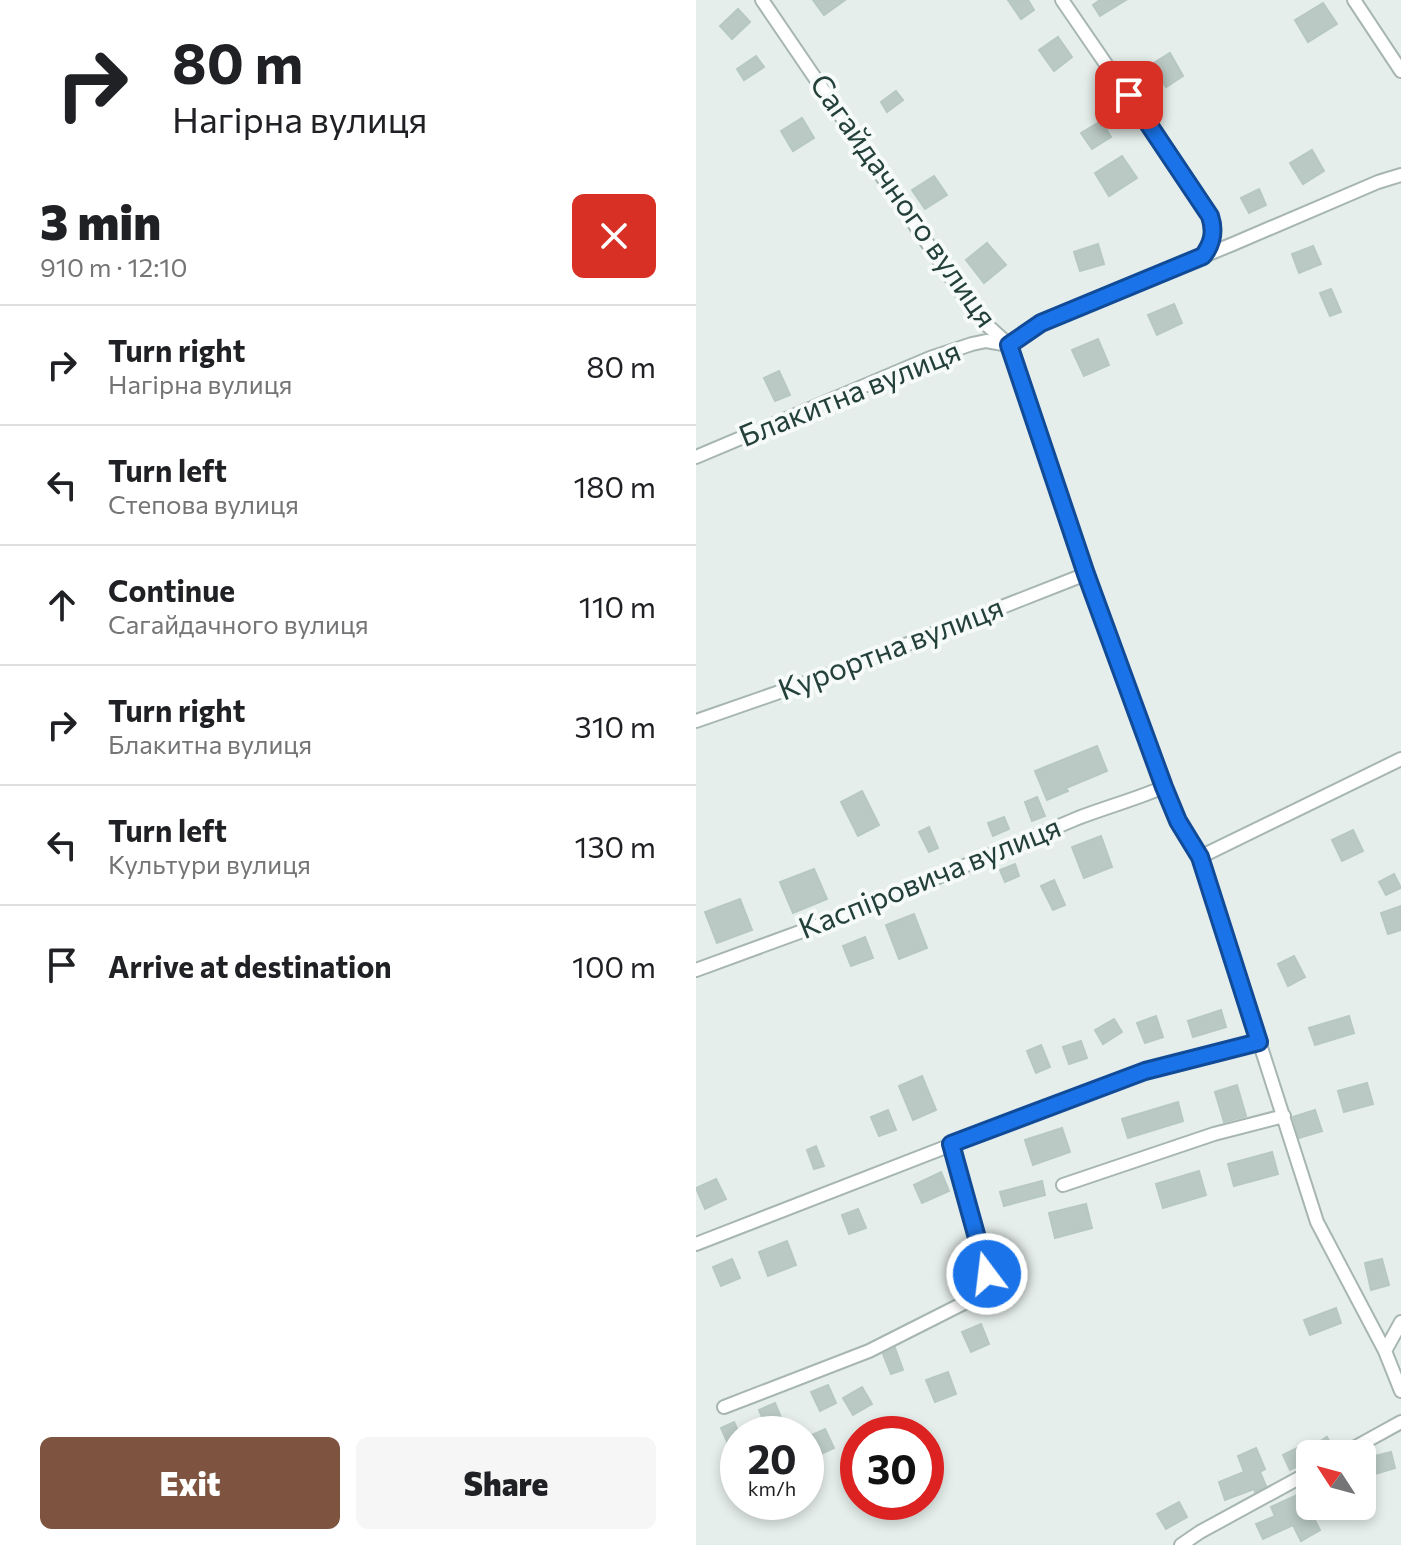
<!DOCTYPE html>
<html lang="en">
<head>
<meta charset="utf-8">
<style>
  body { margin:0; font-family:Commissioner,sans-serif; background:#f6f6f6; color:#202124; height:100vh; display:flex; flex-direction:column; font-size:30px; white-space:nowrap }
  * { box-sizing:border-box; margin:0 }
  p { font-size:26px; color:#757577 }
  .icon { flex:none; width:44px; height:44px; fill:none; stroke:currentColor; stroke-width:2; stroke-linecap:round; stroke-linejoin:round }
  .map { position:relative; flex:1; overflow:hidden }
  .details { display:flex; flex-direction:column; background:#fff; width:696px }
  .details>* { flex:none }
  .hud { background:#fff; color:#202124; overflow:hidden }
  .needle { width:52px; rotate:306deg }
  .controls { position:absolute; left:600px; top:1440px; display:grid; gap:16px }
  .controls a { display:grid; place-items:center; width:80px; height:80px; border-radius:12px; background:#fff; box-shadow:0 4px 12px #0003; font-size:40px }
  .speed { position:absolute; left:24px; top:1416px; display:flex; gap:16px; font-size:40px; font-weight:700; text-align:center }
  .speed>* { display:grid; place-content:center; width:104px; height:104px; border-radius:50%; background:#fff; box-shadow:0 4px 12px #0003; line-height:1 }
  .speed small { font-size:20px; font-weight:400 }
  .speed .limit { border:12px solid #d22; background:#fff; color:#111 }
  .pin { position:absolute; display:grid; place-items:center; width:68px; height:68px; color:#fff; margin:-34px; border-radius:16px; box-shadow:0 4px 12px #0006 }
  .me { position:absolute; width:88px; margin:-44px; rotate:345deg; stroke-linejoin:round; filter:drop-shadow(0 0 6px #0008) }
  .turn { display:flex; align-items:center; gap:28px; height:168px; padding:0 40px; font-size:36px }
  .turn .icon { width:104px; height:104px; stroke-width:2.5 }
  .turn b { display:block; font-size:56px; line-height:68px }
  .round { display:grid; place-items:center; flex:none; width:84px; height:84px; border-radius:12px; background:#f6f6f6 }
  .head { display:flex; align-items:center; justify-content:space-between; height:136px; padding:0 40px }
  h1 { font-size:48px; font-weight:800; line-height:60px }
  .primary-button { display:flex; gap:16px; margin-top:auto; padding:16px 40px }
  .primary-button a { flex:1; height:92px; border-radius:12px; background:#7e533f; color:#fff; font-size:32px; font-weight:800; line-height:92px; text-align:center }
  .primary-button a+a { background:#f6f6f6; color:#202124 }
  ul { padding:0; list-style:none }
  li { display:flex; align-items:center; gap:24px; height:120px; padding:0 40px; border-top:2px solid #e0e0e0 }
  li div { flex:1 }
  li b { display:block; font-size:30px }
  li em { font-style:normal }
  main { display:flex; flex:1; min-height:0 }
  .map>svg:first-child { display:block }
  .building { fill:#bac9c4; stroke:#b7c8c2; stroke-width:2 }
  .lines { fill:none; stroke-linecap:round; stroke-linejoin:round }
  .minor-casing { stroke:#a7b6b3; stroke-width:16 }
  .minor { stroke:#fff; stroke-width:12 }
  .route-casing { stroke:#114b97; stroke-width:20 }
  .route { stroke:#1a73e8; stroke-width:14 }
  .labels { text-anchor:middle; stroke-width:8; stroke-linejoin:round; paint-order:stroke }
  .street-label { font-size:30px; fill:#24403b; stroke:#f6faf8 }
</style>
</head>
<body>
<main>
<section class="details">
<div class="hud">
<div class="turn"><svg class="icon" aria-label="right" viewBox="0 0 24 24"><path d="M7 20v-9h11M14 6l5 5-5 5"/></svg><div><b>80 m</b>Нагірна вулиця</div></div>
</div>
<div class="head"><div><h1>3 min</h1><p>910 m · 12:10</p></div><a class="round" style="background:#d93025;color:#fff"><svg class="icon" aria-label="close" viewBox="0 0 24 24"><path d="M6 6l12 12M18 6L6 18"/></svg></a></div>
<ul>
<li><svg class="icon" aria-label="right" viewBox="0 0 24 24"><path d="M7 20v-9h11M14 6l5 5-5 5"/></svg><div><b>Turn right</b><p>Нагірна вулиця</p></div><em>80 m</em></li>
<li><svg class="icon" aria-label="left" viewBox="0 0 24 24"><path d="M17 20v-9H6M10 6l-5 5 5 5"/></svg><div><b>Turn left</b><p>Степова вулиця</p></div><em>180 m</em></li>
<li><svg class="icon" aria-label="ahead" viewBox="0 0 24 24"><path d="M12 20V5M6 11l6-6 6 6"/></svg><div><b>Continue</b><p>Сагайдачного вулиця</p></div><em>110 m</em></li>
<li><svg class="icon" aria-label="right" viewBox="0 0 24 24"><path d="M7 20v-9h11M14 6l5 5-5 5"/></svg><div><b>Turn right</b><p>Блакитна вулиця</p></div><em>310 m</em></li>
<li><svg class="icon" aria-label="left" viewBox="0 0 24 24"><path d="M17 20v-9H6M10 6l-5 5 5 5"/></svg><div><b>Turn left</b><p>Культури вулиця</p></div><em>130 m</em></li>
<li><svg class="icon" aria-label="arrive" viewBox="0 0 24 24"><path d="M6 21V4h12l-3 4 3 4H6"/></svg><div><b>Arrive at destination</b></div><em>100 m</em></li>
</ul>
<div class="primary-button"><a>Exit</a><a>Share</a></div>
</section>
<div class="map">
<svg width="705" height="1545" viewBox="0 0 705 1545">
  <rect width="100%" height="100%" fill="#e5eeeb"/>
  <!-- building -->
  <path class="building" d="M117,0h32l-21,15z
    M312,0h20l6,10 -13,9z
    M404,0h26l-26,16 -7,-11z
    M627,3l14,21 -29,18 -13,-22z
    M42,9l12,13 -18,17 -12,-13z
    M362,37l14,20 -18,14 -15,-21z
    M474,53l13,23 -17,11 -14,-23z
    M60,56l8,11 -20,13 -7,-11z
    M200,91l7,9 -16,12 -6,-10z
    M106,118l12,20 -21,13 -12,-20z
    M405,121l10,16 -19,12 -11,-16z
    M616,150l12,21 -21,13 -13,-21z
    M426,156l15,22 -28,18 -14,-23z
    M238,176l13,19 -22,14 -13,-19z
    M563,189l7,16 -17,8 -8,-15z
    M291,243l19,22 -22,18 -18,-23z
    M402,244l6,20 -24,7 -6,-19z
    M617,246l8,18 -22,9 -7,-19z
    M635,289l10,23 -11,4 -10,-23z
    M478,304l8,19 -25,12 -9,-20z
    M402,339l11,26 -25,11 -12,-26z
    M83,371l11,24 -15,6 -11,-23z
    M401,746l10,25 -41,17 2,3 -21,9 -12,-29z
    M166,791l17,34 -21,11 -17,-34z
    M341,797l8,19 -13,5 -7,-19z
    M308,817l5,12 -16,7 -5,-13z
    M233,827l9,21 -9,4 -10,-20z
    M657,830l10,21 -21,10 -10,-21z
    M405,836l11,31 -28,11 -12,-31z
    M319,864l4,12 -14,6 -5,-12z
    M118,869l13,30 -34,14 -13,-31z
    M698,874l7,14 -15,7 -7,-13z
    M358,880l11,25 -12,5 -12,-24z
    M44,899l12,31 -35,13 -12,-31z
    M705,906v24l-13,4 -7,-21z
    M218,914l13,34 -28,11 -13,-34z
    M169,937l8,21 -22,8 -8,-20z
    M598,956l11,21 -17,9 -10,-22z
    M525,1010l5,17 -33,10 -5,-16z
    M460,1016l7,21 -18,6 -8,-20z
    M653,1016l5,17 -39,12 -6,-17z
    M418,1019l8,13 -19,12 -8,-14z
    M385,1041l6,17 -18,6 -6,-17z
    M345,1045l9,22 -14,6 -9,-22z
    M226,1076l14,34 -23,10 -14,-34z
    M671,1083l6,21 -29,8 -6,-21z
    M541,1085l9,31 -22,6 -9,-30z
    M482,1102l5,19 -55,17 -6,-19z
    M192,1110l8,20 -17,6 -8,-19z
    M619,1110l7,21 -23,7 -6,-21z
    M366,1128l8,24 -37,13 -8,-25z
    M120,1146l8,20 -10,3 -7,-19z
    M576,1152l6,22 -44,12 -6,-22z
    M503,1171l7,24 -43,13 -7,-24z
    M245,1172l8,19 -27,12 -8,-18z
    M20,1179l10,20 -21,10 -9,-21z
    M346,1181l3,14 -41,11 -4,-14z
    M390,1204l6,24 -37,10 -6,-25z
    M162,1209l8,19 -17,6 -7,-19z
    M91,1241l9,24 -28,11 -9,-24z
    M36,1259l8,19 -19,8 -8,-19z
    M686,1259l7,26 -18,5 -6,-27z
    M640,1308l5,15 -31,12 -6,-15z
    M285,1324l8,20 -18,8 -9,-20z
    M199,1348l8,22 -12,4 -8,-20z
    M252,1372l8,22 -21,8 -9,-22z
    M132,1385l8,18 -16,8 -9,-19z
    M166,1387l10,17 -19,11 -10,-17z
    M79,1403l7,17 -16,6 -7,-16z
    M38,1422l4,9v11l-9,4 -8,-18z
    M129,1429l9,19 -13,6 -9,-19z
    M631,1437l8,14 -1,3h-15l-5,-9z
    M560,1448l9,21 -5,3 6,14 -11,6 -1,-3 -29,11 -6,-18 25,-10 -6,-16z
    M601,1448l7,15 -14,7 -7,-15z
    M695,1452l4,16 -20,6 -4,-17z
    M610,1491l4,7 -1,11 11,21 -19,11 -8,-16 -30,14 -7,-15 19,-8 -4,-9z
    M483,1502l8,15 -21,12 -9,-15z"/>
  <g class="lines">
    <defs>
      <path id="minor" d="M66,0l215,316 32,29 77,229 78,213 14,34 22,36 117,365 68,129
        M366,0l148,216c5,15 3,27 -7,40
        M658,0l47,71
        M0,457l234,-99 42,-14 14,-3 23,4 32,-22 192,-79 145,-62 23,-7
        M0,721l138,-48 252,-99
        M504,857l201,-98
        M0,970l164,-60 218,-92c29,-11 58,-19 86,-31
        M367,1185l151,-51 70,-18
        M0,1244l394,-153 55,-20 114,-29
        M705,1322l-16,29 16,40
        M28,1407l145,-56 101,-51c13,-8 18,-18 17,-33l-36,-123
        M647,1454l58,-32
        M485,1545l19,-13 110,-60"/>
    </defs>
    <!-- minor casing -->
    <use href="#minor" class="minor-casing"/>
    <!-- minor -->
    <use href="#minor" class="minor"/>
  </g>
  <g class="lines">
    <defs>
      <path id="route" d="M291,1274l-36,-130 194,-73 114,-29 -59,-185 -22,-36 -14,-34 -78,-213 -77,-229 32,-22 162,-67c10,-13 12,-25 7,-40l-81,-121"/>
    </defs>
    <!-- route casing -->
    <use href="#route" class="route-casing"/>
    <!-- route -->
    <use href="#route" class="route"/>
  </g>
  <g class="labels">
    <!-- street labels -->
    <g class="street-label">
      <text transform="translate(207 201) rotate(55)" y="10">Сагайдачного вулиця</text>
      <text transform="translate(154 394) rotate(-22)" y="10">Блакитна вулиця</text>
      <text transform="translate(195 649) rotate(-21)" y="10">Курортна вулиця</text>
      <text transform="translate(234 878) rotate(-22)" y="10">Каспіровича вулиця</text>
    </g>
  </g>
</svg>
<div class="controls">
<a><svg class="needle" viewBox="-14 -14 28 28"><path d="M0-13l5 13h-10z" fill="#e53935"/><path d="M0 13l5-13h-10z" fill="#757577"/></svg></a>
</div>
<div class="speed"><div>20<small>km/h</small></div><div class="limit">30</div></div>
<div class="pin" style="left:433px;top:95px;background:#d93025"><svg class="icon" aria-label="arrive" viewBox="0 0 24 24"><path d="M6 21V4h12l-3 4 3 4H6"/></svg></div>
<svg class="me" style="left:291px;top:1274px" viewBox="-20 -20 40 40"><circle r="17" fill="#1a73e8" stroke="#fff" stroke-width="3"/><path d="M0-11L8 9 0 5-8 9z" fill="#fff"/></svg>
</div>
</main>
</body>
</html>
